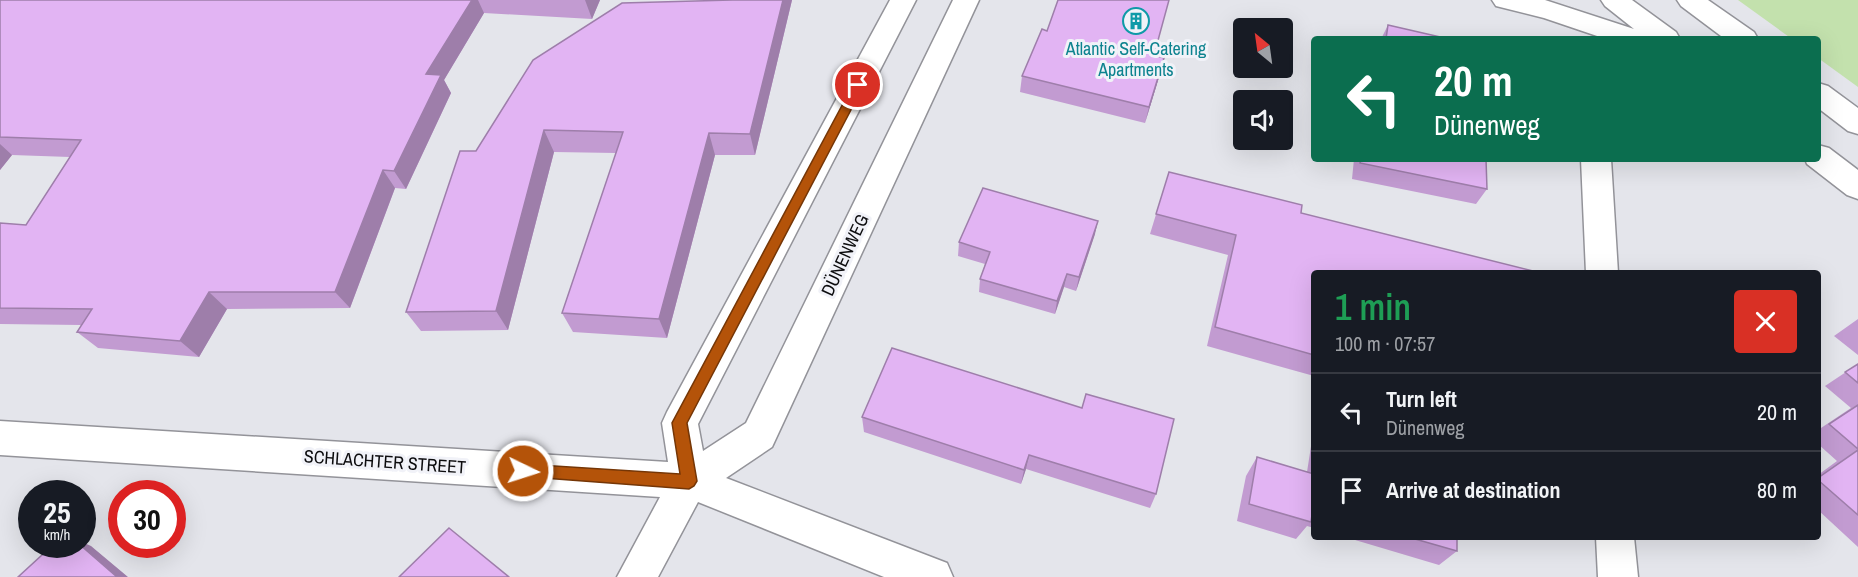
<!DOCTYPE html>
<html lang="en">
<head>
<meta charset="utf-8">
<style>
  body { margin:0; font-family:"Archivo Narrow",sans-serif; background:#20242c; color:#f1f3f6; height:100vh; display:flex; flex-direction:column; font-size:22px; white-space:nowrap }
  * { box-sizing:border-box; margin:0 }
  p { font-size:20px; color:#9ea1a6 }
  .icon { flex:none; width:33px; height:33px; fill:none; stroke:currentColor; stroke-width:2; stroke-linecap:round; stroke-linejoin:round }
  .map { position:relative; flex:1; overflow:hidden }
  .drawer { position:absolute; left:1311px; top:270px; width:510px; height:270px; display:flex; flex-direction:column; background:#171b24; border-radius:6px; box-shadow:0 6px 24px #0002 }
  .drawer>* { flex:none }
  .hud { position:absolute; left:1311px; top:36px; width:510px; height:126px; border-radius:6px; box-shadow:0 6px 24px #0002; background:#0b6e4f; color:#fff; overflow:hidden }
  .needle { width:39px; rotate:331deg }
  .fabs { position:absolute; left:1233px; top:18px; display:grid; gap:12px }
  .fabs a { display:grid; place-items:center; width:60px; height:60px; border-radius:6px; background:#171b24; box-shadow:0 6px 24px #0002; font-size:30px }
  .speed { position:absolute; left:18px; top:480px; display:flex; gap:12px; font-size:30px; font-weight:700; text-align:center }
  .speed>* { display:grid; place-content:center; width:78px; height:78px; border-radius:50%; background:#171b24; box-shadow:0 6px 24px #0002; line-height:1 }
  .speed small { font-size:15px; font-weight:400 }
  .speed .limit { border:9px solid #d22; background:#fff; color:#111 }
  .pin { position:absolute; display:grid; place-items:center; width:51px; height:51px; color:#fff; margin:-26px; border:3px solid #fff; border-radius:50%; box-shadow:0 2px 6px #0007 }
  .me { position:absolute; width:66px; margin:-33px; rotate:94deg; stroke-linejoin:round; filter:drop-shadow(0 0 4px #0008) }
  .turn { display:flex; align-items:center; gap:21px; height:126px; padding:0 24px; font-size:27px }
  .turn .icon { width:78px; height:78px; stroke-width:2.5 }
  .turn b { display:block; font-size:42px; line-height:51px }
  .round { display:grid; place-items:center; flex:none; width:63px; height:63px; border-radius:6px; background:#20242c }
  .head { display:flex; align-items:center; justify-content:space-between; height:102px; padding:0 24px }
  h1 { font-size:36px; font-weight:600; line-height:45px; color:#1e9e55 }
  ul { padding:0; list-style:none }
  li { display:flex; align-items:center; gap:18px; height:78px; padding:0 24px; border-top:2px solid #363941 }
  li div { flex:1 }
  li b { display:block; font-size:22px }
  li em { font-style:normal }
  .map>svg:first-child { display:block }
  .green { fill:#c3e1ad }
  .lines { fill:none; stroke-linecap:round; stroke-linejoin:round }
  .street-casing { stroke:#939399; stroke-width:3 }
  .secondary-casing { stroke:#939399; stroke-width:3 }
  .street { fill:#fff; fill-rule:evenodd }
  .secondary { fill:#fff; fill-rule:evenodd }
  .wall { fill:#c29bd1 }
  .shaded-wall { fill:#9e7eaa }
  .building { fill:#e2b4f3; stroke:#9e7eaa; stroke-width:1.5 }
  .route { fill:#b45309; stroke:#753606; stroke-width:1.5 }
  .labels { text-anchor:middle; stroke-width:6; stroke-linejoin:round; paint-order:stroke }
  .culture-label { font-size:18px; fill:#0d838f; stroke:#f1f2f8 }
  .street-label { font-size:18px; fill:#0c0c0e; stroke:#f1f2f8 }
</style>
</head>
<body>
<div class="map">
<svg width="1858" height="577" viewBox="0 0 1858 577">
  <rect width="100%" height="100%" fill="#e4e5eb"/>
  <!-- green -->
  <path class="green" d="M1738,0h120v87l-40,-29v-19h-26z"/>
  <g class="lines">
    <defs>
      <path id="street" d="M890,0h26l-218,424 5,27 43,-28 207,-423h26l-207,447 -46,31 221,85 6,14h-69l-186,-75 -40,75h-41l43,-80 -660,-42v-34l668,41 -6,-39 5,-11z
        M1581,159h30l7,114h-32z
        M1596,537h38l4,40h-40z"/>
      <path id="secondary" d="M1492,0h53l89,29 -29,-23 -4,-6h31l44,32 4,7h-74l-62,-21 -48,-12z
        M1677,0h31l46,32 4,7h-33l-44,-33z
        M1818,83l10,3 30,22v26l-10,-3 -30,-23z
        M1818,145l11,3 29,22v29l-11,-4 -40,-31 -2,-5h13z"/>
    </defs>
    <!-- street casing -->
    <use href="#street" class="street-casing"/>
    <!-- secondary casing -->
    <use href="#secondary" class="secondary-casing"/>
    <!-- street -->
    <use href="#street" class="street"/>
    <!-- secondary -->
    <use href="#secondary" class="secondary"/>
  </g>
  <!-- wall -->
  <path class="wall" d="M0,0h600l-8,19 -108,-6 -40,67 7,13 -45,96 -11,-1 -45,120 -123,1 -28,48 -101,-9 -21,-16 4,-7 -81,-1v-101l26,2 44,-68 -58,-2 -12,15z
    M727,0h65l-37,155h-40l-48,183 -94,-6 -11,-19 54,-160 -62,-1 -46,178 -87,1 -15,-19 70,-161z
    M1388,25l61,14h-68z
    M1154,55l6,19 -15,49 -125,-31 2,-16z
    M1354,159h132l1,30 -11,15 -124,-25z
    M1169,172l132,41 13,60v103l-107,-30 21,-91 -78,-21z
    M1095,234l-19,57 -12,-4 -9,27 -76,-22 1,-13 5,-15 -27,-8 1,-14z
    M1858,319v36l-24,-19z
    M1858,364v183l-40,-37v-35l19,-14 -19,-17v-14l33,-22 -26,-22z
    M1082,408l74,86 -6,14 -124,-39 -5,15 -157,-52 -2,-15z
    M1314,427v101l-7,-2 -11,13 -59,-18 9,-45 11,-19 50,15z
    M1345,537h112v14l-18,14z"/>
  <!-- shaded-wall -->
  <path class="shaded-wall" d="M472,0h6l6,13 -40,67 7,13 -45,96 -12,-18 32,-97z
    M585,0h15l-8,19z
    M783,0h9l-37,155 -5,-21z
    M1164,58l-4,16 -15,49 4,-16z
    M544,130l10,22 -46,178 -12,-19z
    M709,133l6,22 -48,183 -8,-19z
    M0,144l12,11 -12,15z
    M383,170l12,18 -45,120 -15,-16z
    M1098,221l-3,13 -19,57 3,-14z
    M1067,274l-3,13 -9,27 2,-13z
    M209,292l18,17 -28,48 -19,-16z
    M1029,455l-3,14 -5,15 3,-14z
    M82,542l9,4 37,31h-11l-38,-33h3z"/>
  <!-- building -->
  <path class="building" d="M0,0h472l-46,74 15,1 -47,96 -11,-1 -48,122h-126l-29,49 -103,-9 15,-23 -92,-1v-85l26,2 55,-85 -81,-3z
    M732,0h51l-33,134 -41,-1 -50,186 -97,-6 61,-181 -79,-2 -48,181 -90,1 54,-161h16l57,-91 89,-57z
    M1058,0h111l-15,55 10,3 -15,49 -127,-31 20,-47 5,2z
    M1388,25l61,14h-63z
    M1361,159h125l1,30 -127,-26z
    M1169,172l133,33 -1,8 240,60h-227v82l-99,-28 21,-92 -80,-21z
    M983,188l115,33 -19,56 -12,-3 -10,27 -77,-22 10,-27 -31,-10z
    M892,348l190,60 4,-14 88,25 -18,75 -127,-39 -5,15 -162,-53z
    M1858,364v19l-13,-11z
    M1858,405v44l-29,-25z
    M1858,450v65l-40,-35v-2z
    M1257,457l57,17v27l-3,21 -62,-18z
    M449,528l60,49h-110z
    M1408,537h49v14z
    M54,544h25l38,33h-99z"/>
  <!-- route -->
  <path class="route" d="M858,80l6,5 -177,338 10,58 -3,5 -5,3 -172,-13 -2,-5 2,-5 6,-2 157,10 -8,-51 181,-338z"/>
  <!-- icons -->
  <defs>
    <symbol id="building-ring" viewBox="-11 -11 22 22"><circle r="9.5" fill="#f1f2f8" stroke="#0f9aa8" stroke-width="1.5"/><path d="M-4-6H4V6H1V3H-1V6H-4ZM-2.5-4.3h1.7v1.8h-1.7ZM.8-4.3h1.7v1.8H.8ZM-2.5-1h1.7V.8h-1.7ZM.8-1h1.7V.8H.8Z" fill="#0f9aa8"/></symbol>
  </defs>
  <g fill-rule="evenodd">
    <use href="#building-ring" x="1121" y="6" width="30" height="30"/>
  </g>
  <g class="labels">
    <!-- culture labels -->
    <g class="culture-label">
      <text x="1136" y="55">Atlantic Self-Catering<tspan x="1136" dy="21">Apartments</tspan></text>
    </g>
    <!-- street labels -->
    <g class="street-label">
      <text transform="translate(845 255) rotate(-65)" y="6">DÜNENWEG</text>
      <text transform="translate(385 462) rotate(4)" y="6">SCHLACHTER STREET</text>
    </g>
  </g>
</svg>
<div class="fabs">
<a><svg class="needle" viewBox="-14 -14 28 28"><path d="M0-13l5 13h-10z" fill="#e53935"/><path d="M0 13l5-13h-10z" fill="#9ea1a6"/></svg></a>
<a><svg class="icon" aria-label="sound" viewBox="0 0 24 24"><path d="M4 9h4l5-4v14l-5-4H4zM17 9q2 3 0 6"/></svg></a>
</div>
<div class="speed"><div>25<small>km/h</small></div><div class="limit">30</div></div>
<div class="pin" style="left:858px;top:85px;background:#d93025"><svg class="icon" aria-label="arrive" viewBox="0 0 24 24"><path d="M6 21V4h12l-3 4 3 4H6"/></svg></div>
<svg class="me" style="left:523px;top:471px" viewBox="-20 -20 40 40"><circle r="17" fill="#b45309" stroke="#fff" stroke-width="3"/><path d="M0-11L8 9 0 5-8 9z" fill="#fff"/></svg>
<div class="hud">
<div class="turn"><svg class="icon" aria-label="left" viewBox="0 0 24 24"><path d="M17 20v-9H6M10 6l-5 5 5 5"/></svg><div><b>20 m</b>Dünenweg</div></div>
</div>
<section class="drawer">
<div class="head"><div><h1>1 min</h1><p>100 m · 07:57</p></div><a class="round" style="background:#d93025;color:#fff"><svg class="icon" aria-label="close" viewBox="0 0 24 24"><path d="M6 6l12 12M18 6L6 18"/></svg></a></div>
<ul>
<li><svg class="icon" aria-label="left" viewBox="0 0 24 24"><path d="M17 20v-9H6M10 6l-5 5 5 5"/></svg><div><b>Turn left</b><p>Dünenweg</p></div><em>20 m</em></li>
<li><svg class="icon" aria-label="arrive" viewBox="0 0 24 24"><path d="M6 21V4h12l-3 4 3 4H6"/></svg><div><b>Arrive at destination</b></div><em>80 m</em></li>
</ul>
</section>
</div>
</body>
</html>
